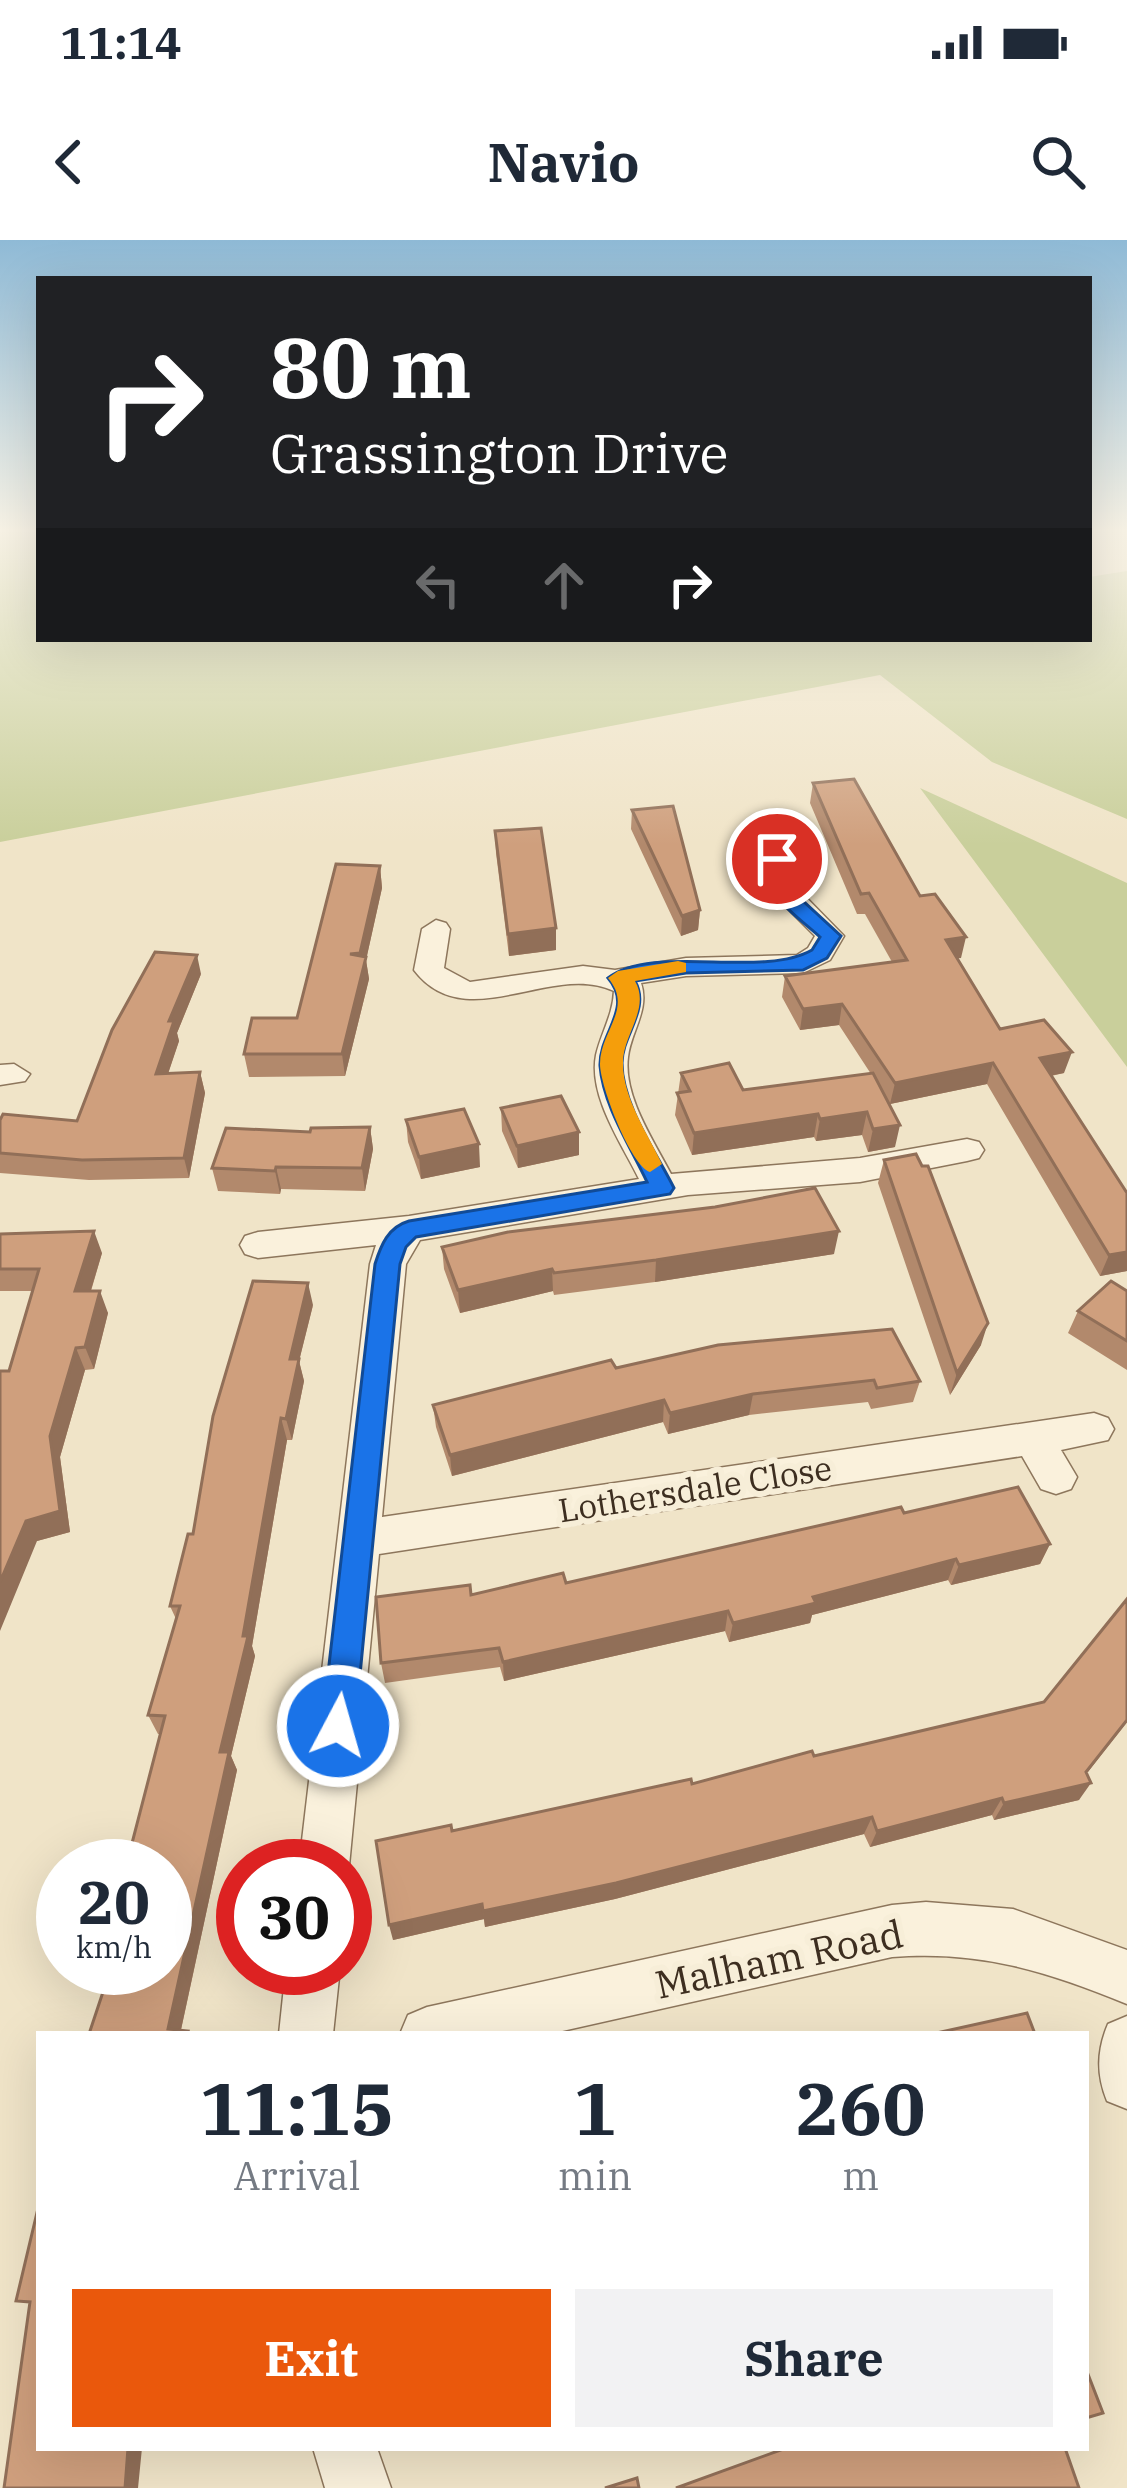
<!DOCTYPE html>
<html lang="en">
<head>
<meta charset="utf-8">
<style>
  body { margin:0; font-family:"IBM Plex Serif",serif; background:#f2f2f3; color:#1f2937; height:100vh; display:flex; flex-direction:column; font-size:45px; white-space:nowrap }
  * { box-sizing:border-box; margin:0 }
  p { font-size:39px; color:#747a83 }
  .icon { flex:none; width:66px; height:66px; fill:none; stroke:currentColor; stroke-width:2; stroke-linecap:round; stroke-linejoin:round }
  .map { position:relative; flex:1; overflow:hidden }
  .drawer { position:absolute; left:36px; top:1791px; width:1053px; height:420px; display:flex; flex-direction:column; background:#fff; border-radius:0px; box-shadow:0 12px 48px #0002 }
  .drawer>* { flex:none }
  .guide { position:absolute; left:36px; top:36px; width:1056px; height:366px; border-radius:0px; box-shadow:0 12px 48px #0002; background:#202124; color:#fff; overflow:hidden }
  .speed { position:absolute; left:36px; top:1599px; display:flex; gap:24px; font-size:60px; font-weight:700; text-align:center }
  .speed>* { display:grid; place-content:center; width:156px; height:156px; border-radius:50%; background:#fff; box-shadow:0 12px 48px #0002; line-height:1 }
  .speed small { font-size:30px; font-weight:400 }
  .speed .limit { border:18px solid #d22; background:#fff; color:#111 }
  .pin { position:absolute; display:grid; place-items:center; width:102px; height:102px; color:#fff; margin:-51px; border:6px solid #fff; border-radius:50%; box-shadow:0 3px 12px #0007 }
  .me { position:absolute; width:132px; margin:-66px; rotate:6deg; stroke-linejoin:round; filter:drop-shadow(0 0 9px #0008) }
  .turn { display:flex; align-items:center; gap:42px; height:252px; padding:0 36px; font-size:54px }
  .turn .icon { width:156px; height:156px; stroke-width:2.5 }
  .turn b { display:block; font-size:84px; line-height:102px }
  .lanes { display:flex; align-items:center; height:114px; padding:0 36px; background:#0003; justify-content:center; gap:60px; direction:ltr }
  .lanes .off { opacity:.35 }
  .eta { display:flex; justify-content:space-evenly; align-items:center; height:204px; text-align:center }
  .eta b { font-size:72px; font-weight:700; line-height:84px }
  .action { display:flex; gap:24px; margin-top:auto; padding:24px 36px }
  .action a { flex:1; height:138px; border-radius:0px; background:#ea580c; color:#fff; font-size:48px; font-weight:700; line-height:138px; text-align:center }
  .action a+a { background:#f2f2f3; color:#1f2937 }
  .status { display:flex; justify-content:space-between; align-items:center; height:84px; padding:0 60px; background:#fff; direction:ltr }
  .status svg { height:33px; fill:currentColor }
  header { display:flex; justify-content:space-between; align-items:center; height:156px; padding:0 36px; background:#fff; font-size:54px; font-weight:700 }
  .map>svg:first-child { display:block }
  .green { fill:#c9cf9b }
  .lines { fill:none; stroke-linecap:round; stroke-linejoin:round }
  .minor-casing { stroke:#8d765c; stroke-width:3 }
  .minor { fill:#faf1dc; fill-rule:evenodd }
  .wall { fill:#b2896c }
  .shaded-wall { fill:#916f58 }
  .building { fill:#cf9f7d; stroke:#916f58; stroke-width:3 }
  .route { fill:#1a73e8; stroke:#114b97; stroke-width:3 }
  .slow { fill:#f59e0b }
  .labels { text-anchor:middle; stroke-width:12; stroke-linejoin:round; paint-order:stroke }
  .street-label { font-size:33px; fill:#3d2e20; stroke:#f7eed8 }
  .near-street-label { font-size:39px; fill:#3d2e20; stroke:#f7eed8 }
</style>
</head>
<body>
<div class="status"><b>11:14</b><svg viewBox="0 0 49 12"><path d="M0 12V9h3v3zM5 12V6h3v6zM10 12V3h3v9zM15 12V0h3v12zM26 1h20v11H26zM47 4h2v5h-2z"/></svg></div>
<header><svg class="icon" aria-label="back" viewBox="0 0 24 24"><path d="M15 5l-7 7 7 7"/></svg>Navio<svg class="icon" aria-label="search" viewBox="0 0 24 24"><circle cx="10" cy="10" r="6"/><path d="M15 15l6 6"/></svg></header>
<div class="map">
<svg width="1127" height="2248" viewBox="0 0 1127 2248">
  <rect width="100%" height="100%" fill="#f0e4c8"/>
  <!-- green -->
  <path class="green" d="M0,290h39v109h1050v-62l38,-6v248l-135,-57 -112,-87 -880,167z
    M920,548l207,95v184z"/>
  <g class="lines">
    <defs>
      <path id="minor" d="M777,611l14,8 5,28 48,49 -14,24 -27,13 -117,3 -45,7c9,27 -10,48 -13,74 -5,39 26,84 43,117l189,-16 107,-19 12,3 5,8 -5,8 -12,3 -107,21 -172,13 -268,45 -14,24 -24,253 712,-104 14,5 6,11 -6,11 -47,10 16,27 -6,12 -15,5 -15,-5 -19,-33 -643,98 -30,312 -4,11v-11h-46l71,-602 6,-19 -118,13 -13,-4 -5,-9 5,-9 13,-4 151,-16 230,-37c-17,-35 -51,-83 -43,-124 5,-22 17,-40 18,-64 -63,-30 -148,47 -200,-21l8,-41 14,-9 10,3 4,6 -6,39 26,14 113,-16 32,4 71,-12 111,-3 11,-7 7,-12 -43,-43 -9,-20v-14z
        M14,824l16,10 -5,7 -25,4v-20z
        M926,1662l87,7 114,41v54c-80,-33 -148,-54 -235,-47l-343,77h-149l8,-19 19,-8 465,-102z
        M286,1728h54l-7,66h-54z
        M1127,1776v93l-20,-8c-11,-27 -10,-51 1,-77z
        M313,2208h64l14,40h-66z"/>
    </defs>
    <!-- minor casing -->
    <use href="#minor" class="minor-casing"/>
    <!-- minor -->
    <use href="#minor" class="minor"/>
  </g>
  <!-- wall -->
  <path class="wall" d="M813,543l107,113 41,62h-4l43,71 64,44 -13,3 76,117v78l-27,5 -113,-192 -97,20 -8,-12 13,55 -27,5 -6,-17 -46,6 -2,-4 -122,18 -17,-40 6,-42 62,17 128,-16 -32,-49 -39,5 -18,-33 3,-21 107,-14 -27,-48h-8l-47,-111z
    M632,570l68,100 -2,20 -17,6 -50,-107z
    M495,591l61,97v22l-47,6 -13,-103z
    M380,626l2,22 -16,72 3,19 -24,97 -96,1 -5,-23 53,-36z
    M201,734l-24,59 2,8 -11,33 32,-2 5,21 -16,85 -100,2 -89,-7v-53l77,1z
    M501,868l78,47 -61,13 -16,-37z
    M406,880l74,47 -59,12 -13,-37z
    M370,887l3,22 -8,42 -84,-2 -1,5 -62,-3 -6,-23 98,-36z
    M884,920l97,185 -31,50 -72,-212z
    M715,967l119,47 -179,28 -101,13 -1,-4 -93,22 -16,-44 -2,-22z
    M0,994l102,19 -11,38 17,22 -14,56 -9,1 -25,87 10,75 -33,9 -28,-170 23,-80h-32z
    M1127,1051v79l-59,-37 10,-22z
    M313,1065l-14,56 5,20 -12,59h-5l-35,206 3,10 -24,100 6,14 -56,260 7,1 2,3h-101l15,-48 -2,-3 33,-129 -4,-7 29,-113h-2l-10,-19 28,-96 -6,-13 23,-72z
    M616,1128l304,13 -7,21 -42,7 -3,-7 -119,13 -81,19 -5,-12 -211,54 -16,-49 -3,-22z
    M904,1273l146,31 -10,20 -89,21 -3,-5 -136,35 -2,8 -81,19 -4,-11 -221,50 -4,-14 -115,16 -4,-20 90,-68 95,-12z
    M1127,1359v123l-40,51 -8,27 -85,20 -2,-5 -122,32 -6,-13 -249,65 -130,28 -1,-8 -91,21 59,-109 240,-47 352,-82z"/>
  <!-- shaded-wall -->
  <path class="shaded-wall" d="M380,626l2,22 -16,72 3,19 -24,97 -3,-22 8,-100z
    M700,670l-2,20 -17,6 1,-20z
    M556,688v22l-47,6 -1,-22z
    M966,697l-5,21 -20,2 5,-20z
    M197,715l4,19 -24,59 2,8 -18,53 -5,-20 13,-53z
    M842,764l-3,21 -39,5 3,-21z
    M1072,812l-8,21 -31,6 7,-21z
    M993,823l-6,21 -97,20 5,-21z
    M200,832l5,21 -16,85 -5,-20z
    M867,872l-5,23 -46,6 4,-22z
    M818,874l-4,23 -122,18 2,-22z
    M900,885l-5,22 -27,5 5,-23z
    M370,887l3,22 -8,42 -3,-23z
    M579,892v23l-61,13 -1,-22z
    M479,904l1,23 -59,12 -2,-22z
    M276,927l5,22 -1,5 -5,-23z
    M94,991l8,22 -18,60 -9,-22z
    M839,991l-5,23 -179,28 1,-22z
    M1127,1012v19l-27,5 9,-21z
    M552,1029l1,22 -93,22 -2,-23z
    M308,1043l5,22 -14,56 5,20 -12,59 -6,-21 4,-60z
    M100,1051l8,22 -14,56 -9,-22z
    M988,1083l-7,22 -31,50 7,-22z
    M76,1108l9,22 -25,87 10,75 -33,9 -37,90v-49z
    M753,1154l-4,21 -81,19 2,-21z
    M664,1160l-1,22 -211,54 -2,-21z
    M281,1178l6,22 -35,206 3,10 -24,100 6,14 -57,264 -12,-5 75,-393z
    M1050,1304l-10,20 -89,21 8,-20z
    M956,1319l-8,21 -136,35 -2,8 -81,19 4,-19 80,-26z
    M728,1371l-3,20 -221,50 -1,-19z
    M1127,1480l-50,66 14,-3 -12,17 -85,20 10,-17 82,-31z
    M1002,1558l-10,17 -122,32 7,-16z
    M872,1577l-8,17 -249,65 -130,28 -2,-16z
    M482,1664l2,15 -91,21 -4,-15z
    M128,2208h14l-4,40h-13z"/>
  <!-- building -->
  <path class="building" d="M854,539l66,117 15,-2 31,43 -20,3 54,89 44,-9 28,32 -32,6 87,135v59l-18,3 -116,-192 -98,20 -53,-79 -39,5 -18,-33 122,-16 -38,-67 -8,1 -48,-111z
    M673,566l27,104 -18,6 -50,-106z
    M541,588l15,100 -48,6 -13,-103z
    M336,624l44,2 -20,87 -10,1 16,3 -24,97h-98l8,-36h45z
    M155,712l42,3 -28,66h5l-18,53 44,-2 -16,86 -102,2 -82,-7v-33l3,-6 74,7 35,-91z
    M729,823l14,27 130,-17 27,52 -27,4 -6,-17 -47,7 -2,-5 -124,19 -17,-40 13,-2 -9,-18z
    M561,856l18,36 -62,14 -16,-38z
    M464,869l15,35 -60,13 -13,-37z
    M370,887l-8,41 -86,-1 -1,4 -63,-3 14,-40 84,4 1,-4z
    M916,914l6,12h6l60,157 -31,50 -73,-213z
    M815,948l24,43 -183,29 -102,13 -2,-4 -94,21 -16,-43 66,-15 207,-25z
    M94,991l-19,60h25l-15,56 -9,1 -26,88 10,75 -34,10 -26,61v-211h9l30,-102h-39v-35z
    M253,1041l55,2 -18,76h9l-13,60 -5,-1 -38,218h5l-28,116h9l-61,277 20,2 -1,3h-98l17,-51h-4l4,-15h59v-102h-33l4,-18 -5,-1 34,-131 -17,-1 32,-109h-10l18,-72h5l20,-118z
    M1111,1041l16,10v50l-49,-30z
    M892,1089l28,52 -43,7 -3,-8 -121,14 -83,19 -6,-13 -214,55 -17,-50 178,-45 5,8 102,-23z
    M1018,1247l32,57 -91,21 -3,-6 -143,38 3,6 -83,20 -5,-12 -225,51 -4,-14 -118,15 -5,-66 94,-12 1,10 92,-22 3,10 335,-76 3,6z
    M1127,1359v121l-41,52 5,11 -87,20 -2,-5 -125,33 -5,-14 -256,66 -133,28 -1,-7 -93,21 -13,-84 75,-16 1,6 239,-52 1,5 120,-33 2,5 230,-54z
    M1027,1773l8,21h-103z
    M39,1964v244h89l-3,40h-121l26,-186 -14,-1z
    M1086,2129l17,44 -17,5z
    M786,2208h279l14,40h-403z
    M637,2238l2,10h-34z"/>
  <!-- sky -->
  <linearGradient id="sky" x2="0" y2="1"><stop stop-color="#8fbad6"/><stop offset="0.48" stop-color="#f8f3e6"/><stop offset="1" stop-color="#f8f3e6" stop-opacity="0"/></linearGradient>
  <rect width="1127" height="605" fill="url(#sky)"/>
  <!-- route -->
  <path class="route" d="M777,613l10,6 1,28 53,49 -14,22 -24,12 -117,3 -51,8c16,28 -13,54 -13,82 0,41 34,89 52,125l-4,6 -254,43 -10,10 -6,17 -45,462 -5,11 -12,5 -11,-5 -5,-11 53,-462c6,-19 13,-37 34,-43l238,-39c-17,-36 -44,-77 -47,-116 -1,-34 34,-58 8,-88 45,-35 154,1 204,-28l8,-13c-25,-23 -58,-41 -52,-78z"/>
  <!-- slow -->
  <path class="slow" d="M678,721l8,2v9l-51,9c16,28 -13,54 -12,83 0,34 25,70 39,100l-12,8c-19,-6 -50,-86 -50,-108 0,-33 34,-56 8,-86l10,-7z"/>
  <g class="labels">
    <!-- street labels -->
    <g class="street-label">
      <text transform="translate(695 1249) rotate(-9)" y="12">Lothersdale Close</text>
    </g>
    <!-- near-street labels -->
    <g class="near-street-label">
      <text transform="translate(779 1719) rotate(-12)" y="14">Malham Road</text>
    </g>
  </g>
</svg>
<div class="speed"><div>20<small>km/h</small></div><div class="limit">30</div></div>
<div class="pin" style="left:777px;top:619px;background:#d93025"><svg class="icon" aria-label="arrive" viewBox="0 0 24 24"><path d="M6 21V4h12l-3 4 3 4H6"/></svg></div>
<svg class="me" style="left:338px;top:1486px" viewBox="-20 -20 40 40"><circle r="17" fill="#1a73e8" stroke="#fff" stroke-width="3"/><path d="M0-11L8 9 0 5-8 9z" fill="#fff"/></svg>
<div class="guide">
<div class="turn"><svg class="icon" aria-label="right" viewBox="0 0 24 24"><path d="M7 20v-9h11M14 6l5 5-5 5"/></svg><div><b>80 m</b>Grassington Drive</div></div>
<div class="lanes"><svg class="icon off" aria-label="left" viewBox="0 0 24 24"><path d="M17 20v-9H6M10 6l-5 5 5 5"/></svg><svg class="icon off" aria-label="ahead" viewBox="0 0 24 24"><path d="M12 20V5M6 11l6-6 6 6"/></svg><svg class="icon" aria-label="right" viewBox="0 0 24 24"><path d="M7 20v-9h11M14 6l5 5-5 5"/></svg></div>
</div>
<section class="drawer">
<div class="eta">
<div><b>11:15</b><p>Arrival</p></div>
<div><b>1</b><p>min</p></div>
<div><b>260</b><p>m</p></div>
</div>
<div class="action"><a>Exit</a><a>Share</a></div>
</section>
</div>
</body>
</html>
